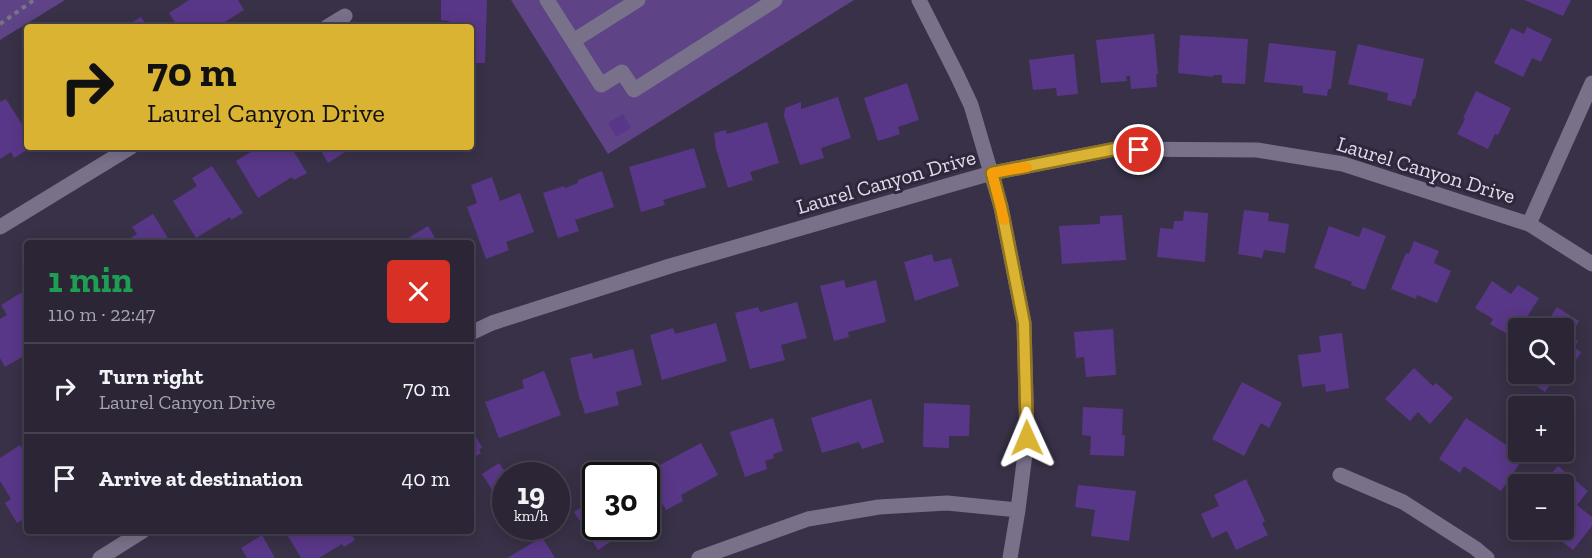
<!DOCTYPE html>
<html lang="en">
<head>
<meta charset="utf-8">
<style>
  body { margin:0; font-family:"Zilla Slab",serif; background:#373141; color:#f1f3f6; height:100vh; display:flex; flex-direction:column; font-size:22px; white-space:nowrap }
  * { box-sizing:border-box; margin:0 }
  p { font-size:20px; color:#a6a5ad }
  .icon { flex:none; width:33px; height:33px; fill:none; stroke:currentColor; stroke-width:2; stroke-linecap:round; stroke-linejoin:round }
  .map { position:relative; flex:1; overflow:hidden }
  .panel { position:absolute; left:24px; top:240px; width:450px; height:294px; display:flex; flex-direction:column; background:#2b2535; border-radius:6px; box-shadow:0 3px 15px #0003,0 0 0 2px #474250 }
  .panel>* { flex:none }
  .hud { position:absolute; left:24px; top:24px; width:450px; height:126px; border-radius:6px; box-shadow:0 3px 15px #0003,0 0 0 2px #474250; background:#dbb333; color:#111; overflow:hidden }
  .controls { position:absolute; left:1508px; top:318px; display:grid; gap:12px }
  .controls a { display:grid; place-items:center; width:66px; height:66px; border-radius:6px; background:#2b2535; box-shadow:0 3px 15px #0003,0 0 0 2px #474250; font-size:30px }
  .speed { position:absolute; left:492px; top:462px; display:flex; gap:12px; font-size:30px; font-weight:700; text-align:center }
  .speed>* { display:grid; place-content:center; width:78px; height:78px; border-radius:50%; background:#2b2535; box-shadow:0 3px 15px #0003,0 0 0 2px #474250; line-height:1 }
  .speed small { font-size:15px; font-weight:400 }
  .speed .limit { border:3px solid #111; border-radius:9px; background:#fff; color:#111 }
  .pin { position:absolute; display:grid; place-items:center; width:51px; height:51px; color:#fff; margin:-26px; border:3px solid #fff; border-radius:50%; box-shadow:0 2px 6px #0007 }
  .me { position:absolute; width:66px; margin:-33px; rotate:359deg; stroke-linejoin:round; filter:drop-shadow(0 0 4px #0008) }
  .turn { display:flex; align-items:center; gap:21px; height:126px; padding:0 24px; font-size:27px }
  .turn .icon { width:78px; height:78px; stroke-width:2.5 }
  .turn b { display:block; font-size:42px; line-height:51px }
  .round { display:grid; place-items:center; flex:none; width:63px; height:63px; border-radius:6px; background:#373141 }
  .head { display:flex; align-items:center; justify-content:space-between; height:102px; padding:0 24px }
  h1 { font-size:36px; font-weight:700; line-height:45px; color:#1e9e55 }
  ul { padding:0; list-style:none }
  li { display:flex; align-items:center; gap:18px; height:90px; padding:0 24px; border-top:2px solid #474250 }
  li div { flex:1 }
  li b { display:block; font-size:22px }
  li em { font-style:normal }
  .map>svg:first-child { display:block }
  .green { fill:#5e4387 }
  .building { fill:#593788 }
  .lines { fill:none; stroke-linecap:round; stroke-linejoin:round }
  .path { stroke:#797285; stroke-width:4; stroke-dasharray:4.5 4.5; stroke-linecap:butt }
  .minor { stroke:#79718a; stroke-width:15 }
  .route-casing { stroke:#8e7421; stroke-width:15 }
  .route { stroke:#dbb333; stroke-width:10 }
  .slow { stroke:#f59e0b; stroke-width:10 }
  .labels { text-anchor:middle; stroke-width:6; stroke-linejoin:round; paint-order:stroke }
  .street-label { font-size:21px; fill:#e1dcea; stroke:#2f273c }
</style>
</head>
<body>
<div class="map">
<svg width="1592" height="558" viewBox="0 0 1592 558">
  <rect width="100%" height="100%" fill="#393147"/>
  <!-- green -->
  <path class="green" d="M0,0h65l-65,40z
    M511,0h343l-246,154z"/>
  <!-- building -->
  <path class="building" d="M189,0h49l6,10 -27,17h-39l-9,-14z
    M441,0h46l-2,63h-14v-36h-22v-6l-8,-1z
    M1524,0h47l-8,16z
    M141,17l7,10h-15l-2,-4z
    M1527,27l25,12 -11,23 -9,-4 -9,19 -29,-14 17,-35 13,6z
    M1154,34l4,40h-2l1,13 -26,2 -1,-13h-4l1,5 -26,2 -5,-43z
    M1180,35l68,4 -3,45 -23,-1v-8h-9l1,2 -36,-4z
    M1269,43l67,8 -5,38h-3l-1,7 -24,-3v-7l-39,-4z
    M1358,44l66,15 -9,40h-2l-2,7 -24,-6 1,-7 -40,-9z
    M1074,54l4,40 -21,2 -1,-8 -23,2 -4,-30z
    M907,83l12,37 -21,7 2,7 -22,7 -14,-43z
    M1476,91l35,17 -13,27 -3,-1 -7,15 -31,-15 8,-15 -2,-1z
    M838,97l13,41 -30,10 3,10 -24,7 -16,-49 1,-8 16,-6v7z
    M6,99l21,33v15h5l-18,11 -3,-6 -11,7v-57z
    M623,114l8,14 -15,9 -8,-14z
    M767,122l12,41 -29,9 3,8 -25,8 -12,-39 -2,-16 12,-3 1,4z
    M259,147h32l16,26 -13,7 -2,-3 -34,21 -22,-37z
    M319,147h34l-25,16z
    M694,148l12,39 -43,13 2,5 -24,7 -12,-45z
    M212,166l31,47 -12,7 -1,-3 -34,21 -23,-37 24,-15 -5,-8z
    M602,171l12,36 -39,13 4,11 -21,7 -15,-45 21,-7 1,2 13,-5v-3z
    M492,177l8,24 20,-8 14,39 -28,10 3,8 -23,9 -19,-52 10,-4 -6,-18z
    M1244,210l25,3 -1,8 21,3 -4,29 -21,-3 -2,8 -24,-4z
    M1184,211l24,2 -3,49 -48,-5 3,-29 13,1 1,-8h9z
    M153,214l18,29h-49l15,-9 -5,-7z
    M1122,215l4,45 -64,4 -3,-38 41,-2v-8z
    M428,226l10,17h-38z
    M1329,226l30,11 4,-10 23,9 -21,54 -14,-5 1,-3 -38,-14z
    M1414,241l25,10 -5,12 17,8 -14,32 -20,-8 -1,4 -25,-10 15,-36 3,1z
    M932,254l2,8 17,-4 8,28 -44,15 -11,-39z
    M844,280l2,8 30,-8 10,42 -38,10 1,5 -15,4 -14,-55z
    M1492,281l19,13 7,-9 21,13 -16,25 -4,-3 -10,15 -19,-11 3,-5 -18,-11z
    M24,291l3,5v58l-22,13 -5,-9v-39l7,-4 -6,-10z
    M797,302l10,36 -26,7 4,15 -35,9 -15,-56 23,-6 2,5z
    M1557,307l22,14 -9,15 8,5 -4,6 7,5 -17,27 -7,-5 -12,18 -23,-16 2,-2h39v-46h-20z
    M716,323l11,38 -65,19 -12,-45 23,-7 2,6z
    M1113,329l3,46 -30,2 -2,-20 -8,1 -2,-26z
    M1342,333l7,55 -23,4 -1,-8 -23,3 -4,-32 23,-3 -2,-16z
    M633,349l9,36 -26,7 3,13 -34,9 -4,-14 -1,1 -10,-43 22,-5 1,6z
    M1414,368l19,18 3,-3 17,15 -23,26 -12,-12 -8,9 -25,-22z
    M544,371l17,44 -62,23 -14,-36 39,-14 -2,-8z
    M1242,382l40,21 -13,25 -8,-5 -17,33 -32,-17z
    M871,399l13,43 -22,7 -3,-7 -37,11 -11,-35z
    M924,403l46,2 -1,31h-20v12l-26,-1z
    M1083,407l40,2 -1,26h3l-1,21 -34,-1 1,-19 -9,-1z
    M773,418l10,33 -10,3 1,4 -9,3 2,8 -22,8 -15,-45z
    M1466,418l58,39 -23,34 -37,-25 -4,7 -21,-14z
    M471,429l11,18 -3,3 2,3 -10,6z
    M701,443l17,32 -37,20 2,6 -17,9 -21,-37z
    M20,445l7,11v61l-10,6 -12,-20 6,-4 -11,-18v-23z
    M499,463l9,13h-2v18l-8,5 -16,-25z
    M1558,466l30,25 -11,14 15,12v9l-19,24 -25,-20h15v-46h-22z
    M1246,479l19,42 -3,2 6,12 -32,15 -9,-19 -15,7 -11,-24 18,-8 -5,-11z
    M1078,485l58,6 -7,50 -38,-5 4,-26 -20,-3z
    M596,498v28h26l-10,6 4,6 -18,12 -24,-38z
    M285,531h64l6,9 -11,7 -2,-3 -23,14h-18z
    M262,535l13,23h-28l-6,-10z
    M542,537l13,21h-48z"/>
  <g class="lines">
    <!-- path -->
    <path class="path" d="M0,24l34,-24"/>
    <!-- minor -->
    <path class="minor" d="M547,0l54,85 21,-13 12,18 141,-90
      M919,0l37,73 15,32 30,102 23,116 3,115 -9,72 -8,48
      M327,27l18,-11
      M573,41l65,-41
      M1529,224l63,-141
      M0,227l131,-80
      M471,333l21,-10 178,-57 290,-84 32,-9 123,-24 142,1 86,14 186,60 63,40
      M1340,475l63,27 72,46 12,10
      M100,558l43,-27
      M699,558l109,-39 71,-12 68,-4 71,7"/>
  </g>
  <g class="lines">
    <defs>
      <path id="route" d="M1027,438l-3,-115 -23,-116 -9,-34 123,-24 24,1"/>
    </defs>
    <!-- route casing -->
    <use href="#route" class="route-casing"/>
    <!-- route -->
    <use href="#route" class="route"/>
    <!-- slow -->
    <path class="slow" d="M1004,220l-12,-47 35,-6"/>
  </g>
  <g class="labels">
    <!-- street labels -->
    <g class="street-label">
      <text transform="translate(1426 170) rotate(17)" y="7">Laurel Canyon Drive</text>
      <text transform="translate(886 182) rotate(-16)" y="7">Laurel Canyon Drive</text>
    </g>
  </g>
</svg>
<div class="controls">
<a><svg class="icon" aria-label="search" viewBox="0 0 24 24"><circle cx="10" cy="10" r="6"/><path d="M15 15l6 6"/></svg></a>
<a>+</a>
<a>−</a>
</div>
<div class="speed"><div>19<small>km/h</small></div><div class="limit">30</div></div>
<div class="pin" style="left:1139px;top:150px;background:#d93025"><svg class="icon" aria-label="arrive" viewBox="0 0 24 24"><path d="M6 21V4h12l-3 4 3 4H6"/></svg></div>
<svg class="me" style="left:1027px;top:438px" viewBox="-20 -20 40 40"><path d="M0-17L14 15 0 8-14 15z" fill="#dbb333" stroke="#fff" stroke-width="4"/></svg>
<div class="hud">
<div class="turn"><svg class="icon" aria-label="right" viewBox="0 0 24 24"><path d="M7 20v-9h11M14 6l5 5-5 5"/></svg><div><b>70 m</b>Laurel Canyon Drive</div></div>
</div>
<section class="panel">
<div class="head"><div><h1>1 min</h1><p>110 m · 22:47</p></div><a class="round" style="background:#d93025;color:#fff"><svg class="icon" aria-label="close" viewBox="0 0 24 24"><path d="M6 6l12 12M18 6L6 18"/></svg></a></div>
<ul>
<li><svg class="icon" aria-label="right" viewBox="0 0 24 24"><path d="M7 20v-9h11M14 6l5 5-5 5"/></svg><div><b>Turn right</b><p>Laurel Canyon Drive</p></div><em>70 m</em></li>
<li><svg class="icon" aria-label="arrive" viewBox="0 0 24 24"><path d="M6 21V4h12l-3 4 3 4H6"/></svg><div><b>Arrive at destination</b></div><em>40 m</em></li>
</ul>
</section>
</div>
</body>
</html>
